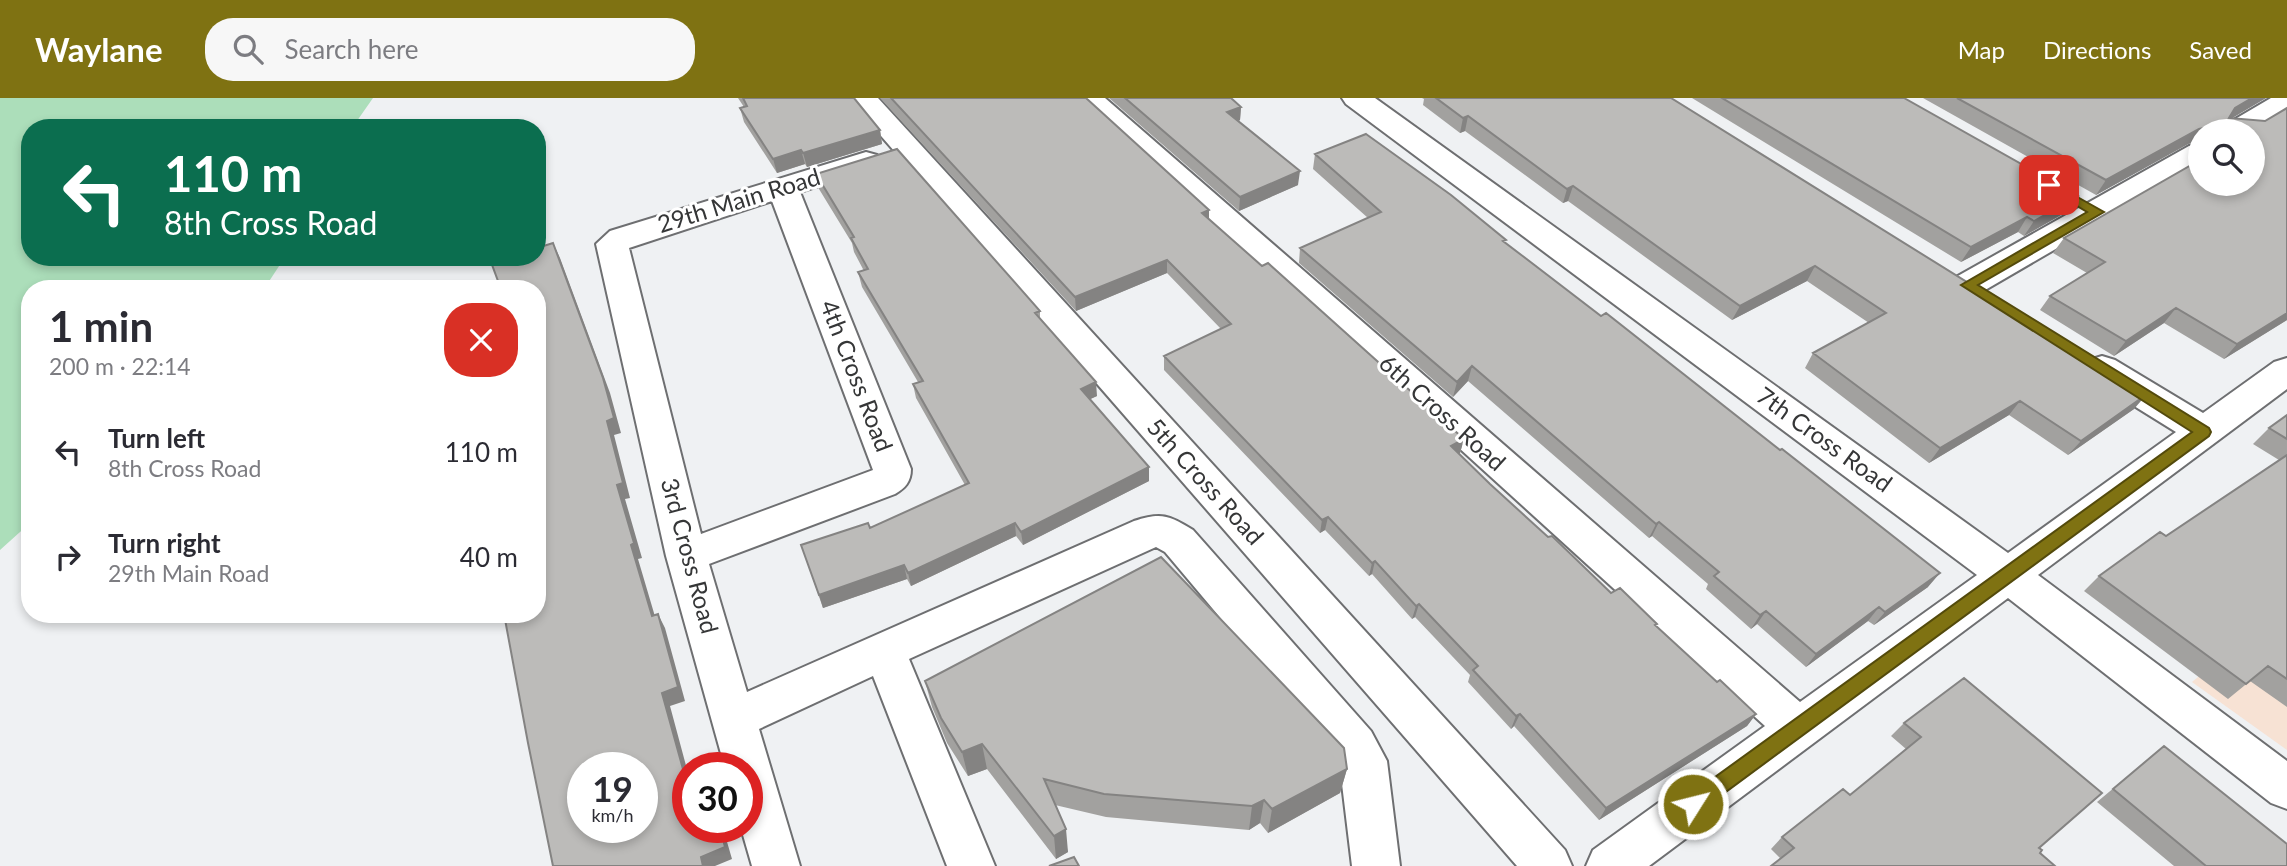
<!DOCTYPE html>
<html lang="en">
<head>
<meta charset="utf-8">
<style>
  body { margin:0; font-family:Lato,sans-serif; background:#f7f7f7; color:#2b2b33; height:100vh; display:flex; flex-direction:column; font-size:26px; white-space:nowrap }
  * { box-sizing:border-box; margin:0 }
  p { font-size:23px; color:#7c7c81 }
  .icon { flex:none; width:38px; height:38px; fill:none; stroke:currentColor; stroke-width:2; stroke-linecap:round; stroke-linejoin:round }
  .map { position:relative; flex:1; overflow:hidden }
  .panel { position:absolute; left:21px; top:182px; width:525px; height:343px; display:flex; flex-direction:column; background:#fff; border-radius:28px; box-shadow:0 4px 10px #0003 }
  .panel>* { flex:none }
  .banner { position:absolute; left:21px; top:21px; width:525px; height:147px; border-radius:28px; box-shadow:0 4px 10px #0003; background:#0b6e4f; color:#fff; overflow:hidden }
  .controls { position:absolute; left:2188px; top:21px; display:grid; gap:14px }
  .controls a { display:grid; place-items:center; width:77px; height:77px; border-radius:50%; background:#fff; box-shadow:0 4px 10px #0003; font-size:35px }
  .speed { position:absolute; left:567px; top:654px; display:flex; gap:14px; font-size:35px; font-weight:700; text-align:center }
  .speed>* { display:grid; place-content:center; width:91px; height:91px; border-radius:50%; background:#fff; box-shadow:0 4px 10px #0003; line-height:1 }
  .speed small { font-size:18px; font-weight:400 }
  .speed .limit { border:10px solid #d22; background:#fff; color:#111 }
  .pin { position:absolute; display:grid; place-items:center; width:60px; height:60px; color:#fff; margin:-30px; border-radius:14px; box-shadow:0 4px 10px #0006 }
  .me { position:absolute; width:77px; margin:-38px; rotate:54deg; stroke-linejoin:round; filter:drop-shadow(0 0 5px #0008) }
  .turn { display:flex; align-items:center; gap:24px; height:147px; padding:0 28px; font-size:32px }
  .turn .icon { width:91px; height:91px; stroke-width:2.5 }
  .turn b { display:block; font-size:49px; line-height:60px }
  .round { display:grid; place-items:center; flex:none; width:74px; height:74px; border-radius:28px; background:#f7f7f7 }
  .headline { display:flex; align-items:center; justify-content:space-between; height:119px; padding:0 28px }
  h1 { font-size:42px; font-weight:700; line-height:52px }
  ul { padding:0; list-style:none }
  li { display:flex; align-items:center; gap:21px; height:105px; padding:0 28px }
  li div { flex:1 }
  li b { display:block; font-size:26px }
  li em { font-style:normal }
  header { display:flex; align-items:center; gap:42px; box-sizing:border-box; height:98px; padding:0 35px; background:#7f7212; color:#fff }
  header strong { font-size:33px }
  nav { display:flex; gap:38px; margin-inline-start:auto; font-size:24px }
  .search { width:490px; height:63px; background:#f7f7f7; display:flex; align-items:center; gap:18px; box-sizing:border-box; padding:0 24px; border-radius:28px; color:#7c7c81; font-size:26px }
  .map>svg:first-child { display:block }
  .commercial { fill:#f7e2d4 }
  .green { fill:#acdeba }
  .lines { fill:none; stroke-linecap:round; stroke-linejoin:round }
  .minor-casing { stroke:#6e6f71; stroke-width:4 }
  .minor { fill:#fff; fill-rule:evenodd }
  .wall { fill:#a2a19f }
  .shaded-wall { fill:#848382 }
  .building { fill:#bcbbb9; stroke:#848382; stroke-width:2; fill-rule:evenodd }
  .route { fill:#7f7212; stroke:#534a0c; stroke-width:2 }
  .labels { text-anchor:middle; stroke-width:6; stroke-linejoin:round; paint-order:stroke }
  .street-label { font-size:24px; fill:#353637; stroke:#fff }
</style>
</head>
<body>
<header>
<strong>Waylane</strong>
<div class="search"><svg class="icon" aria-label="search" viewBox="0 0 24 24"><circle cx="10" cy="10" r="6"/><path d="M15 15l6 6"/></svg>Search here</div>
<nav><a>Map</a><a>Directions</a><a>Saved</a></nav>
</header>
<div class="map">
<svg width="2287" height="768" viewBox="0 0 2287 768">
  <rect width="100%" height="100%" fill="#eff1f3"/>
  <!-- commercial -->
  <path class="commercial" d="M2287,506v146l-95,-68z"/>
  <!-- green -->
  <path class="green" d="M0,0h373l-21,30h-322v129h255l-21,32h-234v234l-30,27z"/>
  <g class="lines">
    <defs>
      <path id="minor" d="M848,0h30l687,752 7,16h-55z
        M1074,0h31l695,604 177,-127 -631,-471 -4,-6h33l633,455 168,-121 -87,-54 -5,-9 5,-9 13,-4 13,4 88,53 71,-51 13,-4v31l-249,186 249,186v48l-16,-6 -263,-205 -359,268h-63l7,-16 172,-124z
        M2271,0h16v15l-35,20 -32,-2 5,-6z
        M2200,45v22l-220,128 -12,3 -12,-3 -5,-8 5,-8 233,-131z
        M866,54l11,3 4,6 -4,6 -77,25 111,277c0,13 -6,19 -16,25l-186,70 38,128 387,-171c27,-9 35,-6 59,9l178,201 16,30 13,105h-48l-13,-107 -174,-207 -9,-5 -247,112 86,207h-48l-74,-190 -114,53 41,137h-48l-11,-38h6v-60h-22l-59,-212 -70,-312 14,-13zM772,103l101,269 -172,64 -72,-286z"/>
    </defs>
    <!-- minor casing -->
    <use href="#minor" class="minor-casing"/>
    <!-- minor -->
    <use href="#minor" class="minor"/>
  </g>
  <!-- wall -->
  <path class="wall" d="M738,0h116l26,32 2,14 -75,23 -2,-3 -28,9 -33,-51 -4,-14 4,-1z
    M880,0h206l123,112v9l53,47 202,173 -4,14 -2,1 32,30 121,109 45,33 61,56 39,32 -9,12 -148,94 -85,-94 -3,3 -43,-47 2,-7 -55,-58 -3,2 -40,-45 -3,2 -44,-46 -5,3 -156,-163v-14l57,-27 -54,-56 -91,38z
    M1109,0h122l10,9 -1,13 -1,1 59,64 -59,26z
    M1422,0h249l463,311 -66,46 -59,-40 -80,48 -124,-95 8,-15 56,-30 -62,-42 -75,39 -164,-119 -5,2 -98,-72 -5,2 -37,-28 1,-6z
    M1692,0h212l164,113 -44,25 -6,-4 -57,30z
    M1923,0h343l-35,20 34,3 22,-13v212l-63,39 -60,-36 -50,33 -74,-46 10,-14 37,-23 -34,-20 11,-15 188,-107h-52l-12,13 -92,51z
    M1315,56l190,89 423,344 -54,38 -6,-4 -62,46 -49,-43 -6,5 -45,-40 2,-5 -56,-48 -3,2 -181,-157 -15,16 -154,-134 1,-15 68,-30 -55,-49z
    M816,76l224,137v7l57,78 -7,3 59,82 -126,64 -7,-9 -105,50 -4,-7 -84,29 -22,-63 69,-17 95,-43 -49,-87 -3,-14 5,-2 -56,-95 -4,-15 6,-1 -10,-19 -2,-9 -33,-54z
    M2287,317v292l-37,-26 -22,18 -144,-108 15,-15 67,-40 113,-76 -26,-16 16,-16z
    M925,583l422,88 -7,24 -72,40 -8,-10 -11,7 -143,-13 -51,-12 13,47 -12,7 -69,-90 -19,7 -21,-33 -15,-36z
    M1904,625l198,70 -322,65 -9,-9 11,-12 68,-42 56,-46 -15,-13z
    M2164,648l123,120h-113l-77,-64z"/>
  <!-- shaded-wall -->
  <path class="shaded-wall" d="M2252,0h14l-42,25 11,-15z
    M1241,9l-1,13 -14,5 1,-13z
    M1468,18l-3,15 -5,2 3,-15z
    M2213,28l-4,5h-9v10l-12,3 -92,51 10,-15 93,-51z
    M880,32l2,14 -75,23 -4,-14z
    M801,52l4,14 -28,9 -4,-14z
    M1300,73l-2,14 -59,26 1,-14z
    M1573,88l-5,15 -5,2 4,-14z
    M2078,98l-10,15 -44,25 10,-15z
    M1209,112v14l-7,-11z
    M2027,119l-9,15 -57,30 10,-15z
    M553,145l7,15 50,135 11,40 -7,2 16,63 -5,1 17,59 -4,1 21,71 -7,-14 -21,-71 -14,-60z
    M1167,162v13l-91,38 -1,-14z
    M1815,168l-8,15 -75,39 8,-14z
    M2176,210l-12,15 -50,33 12,-15z
    M2287,215v7l-63,39 13,-15z
    M1472,268l-4,15 -15,16 4,-15z
    M1096,284l1,14 -15,7 -1,-14z
    M2147,296l-13,15 -66,46 13,-14z
    M2020,303l-11,14 -80,48 11,-15z
    M1464,341l-4,14 -13,7 4,-14z
    M1149,369v14l-126,64 -2,-13z
    M1328,419l-3,13 -5,3 2,-13z
    M1659,424l-7,14 -3,2 7,-14z
    M1015,425l1,13 -105,50 -3,-13z
    M1375,463l-3,13 -3,2 3,-13z
    M904,467l3,14 -84,29 -4,-13z
    M1940,475l-12,14 -54,38 11,-13z
    M1419,506l-4,13 -3,2 4,-13z
    M1879,509l-11,14 -62,46 10,-13z
    M1766,513l-9,13 -6,5 9,-14z
    M658,516l7,14 20,73 -15,5 18,67v10l-2,-3 -24,-87z
    M1520,616l-6,12 -3,3 5,-13z
    M1756,616l-9,12 -148,94 7,-12z
    M982,646l5,25 -19,7 -6,-24z
    M1347,671l-7,24 -72,40 4,-24z
    M1264,702l-4,23 -11,7 3,-24z
    M720,730h3l9,31 -17,7h-12l-2,-9z
    M1066,731l2,23 -12,7 -2,-23z"/>
  <!-- building -->
  <path class="building" d="M743,0h111l26,32 -77,23 -2,-3 -28,9 -33,-51 7,-2z
    M891,0h195l123,112 -7,3 60,53 6,-3 196,176 -13,7 39,38 58,53 4,-1 59,57 9,-5 37,36 -2,1 62,57 3,-2 36,34 -150,94 -86,-94 -4,2 -43,-46 5,-4 -59,-62 -3,2 -41,-45 -3,2 -44,-46 -6,3 -158,-164 67,-32 -64,-64 -92,37z
    M1125,0h106l10,9 -14,5 73,59 -60,26z
    M1436,0h235l476,296 -66,47 -61,-40 -80,47 -127,-95 73,-40 -71,-47 -75,40 -167,-120 -6,3 -99,-73 -5,2z
    M1722,0h182l174,98 -44,25 -7,-4 -56,30z
    M1957,0h295l-17,10 -6,10 36,3 22,-13v205l-50,31 -61,-36 -50,33 -76,-45 55,-34 -41,-24 136,-78v24h52v-53h-39v-5l-14,3 -93,51z
    M1366,36l85,61 55,45 -3,1 98,75 5,-3 174,137 2,-1 158,124 -55,39 -6,-5 -63,47 -50,-43 -6,4 -46,-39 5,-4 -60,-50 -3,2 -184,-158 -15,16 -157,-134 81,-36 -66,-58z
    M897,51l143,162 -5,2 61,69 -15,7 68,78 -128,65 -6,-9 -107,50 -4,-8 -85,30 -18,-50 67,-22 2,5 99,-45 -56,-99 10,-3 -65,-109 10,-3 -17,-31 3,-1 -38,-63z
    M553,145l50,135 11,40 -7,3 16,62 -6,2 17,58 -3,2 21,71 6,-2 20,73 -16,6 24,87 2,-1v49h32l5,19 -24,10 2,9h-150l-25,-123 -24,-129h33v-325h-36l-10,-27 15,-5h31v-9zM583,670h59v60h-59z
    M2287,317v24l-18,-11z
    M2287,357v224l-19,-13 -22,18 -147,-108 61,-44 6,4z
    M1161,459l183,191 3,21 -75,40 -8,-9 -12,6 -148,-12 -60,-15 22,50 -12,7 -72,-92 -20,8 -21,-34 -16,-37z
    M1964,580l138,115 -63,55 3,2 -2,3 15,13h-284l23,-18 -12,-11 61,-48 7,6 71,-58 -17,-14z
    M2164,648l123,98v22h-81l-93,-77z
    M1074,759l5,9h-30z"/>
  <!-- route -->
  <path class="route" d="M2049,83l55,31 -126,73 231,143 2,4 -2,4 -509,375 -7,2 -7,-2 -3,-7 3,-6 506,-366 -231,-147 126,-73 -42,-25v-5z"/>
  <g class="labels">
    <!-- street labels -->
    <g class="street-label">
      <text transform="translate(739 103) rotate(-17)" y="8">29th Main Road</text>
      <text transform="translate(856 278) rotate(69)" y="8">4th Cross Road</text>
      <text transform="translate(1442 315) rotate(42)" y="8">6th Cross Road</text>
      <text transform="translate(1824 342) rotate(36)" y="8">7th Cross Road</text>
      <text transform="translate(1205 384) rotate(48)" y="8">5th Cross Road</text>
      <text transform="translate(689 458) rotate(75)" y="8">3rd Cross Road</text>
    </g>
  </g>
</svg>
<div class="controls">
<a><svg class="icon" aria-label="search" viewBox="0 0 24 24"><circle cx="10" cy="10" r="6"/><path d="M15 15l6 6"/></svg></a>
</div>
<div class="speed"><div>19<small>km/h</small></div><div class="limit">30</div></div>
<div class="pin" style="left:2049px;top:87px;background:#d93025"><svg class="icon" aria-label="arrive" viewBox="0 0 24 24"><path d="M6 21V4h12l-3 4 3 4H6"/></svg></div>
<svg class="me" style="left:1693px;top:706px" viewBox="-20 -20 40 40"><circle r="17" fill="#7f7212" stroke="#fff" stroke-width="3"/><path d="M0-11L8 9 0 5-8 9z" fill="#fff"/></svg>
<div class="banner">
<div class="turn"><svg class="icon" aria-label="left" viewBox="0 0 24 24"><path d="M17 20v-9H6M10 6l-5 5 5 5"/></svg><div><b>110 m</b>8th Cross Road</div></div>
</div>
<section class="panel">
<div class="headline"><div><h1>1 min</h1><p>200 m · 22:14</p></div><a class="round" style="background:#d93025;color:#fff"><svg class="icon" aria-label="close" viewBox="0 0 24 24"><path d="M6 6l12 12M18 6L6 18"/></svg></a></div>
<ul>
<li><svg class="icon" aria-label="left" viewBox="0 0 24 24"><path d="M17 20v-9H6M10 6l-5 5 5 5"/></svg><div><b>Turn left</b><p>8th Cross Road</p></div><em>110 m</em></li>
<li><svg class="icon" aria-label="right" viewBox="0 0 24 24"><path d="M7 20v-9h11M14 6l5 5-5 5"/></svg><div><b>Turn right</b><p>29th Main Road</p></div><em>40 m</em></li>
</ul>
</section>
</div>
</body>
</html>
